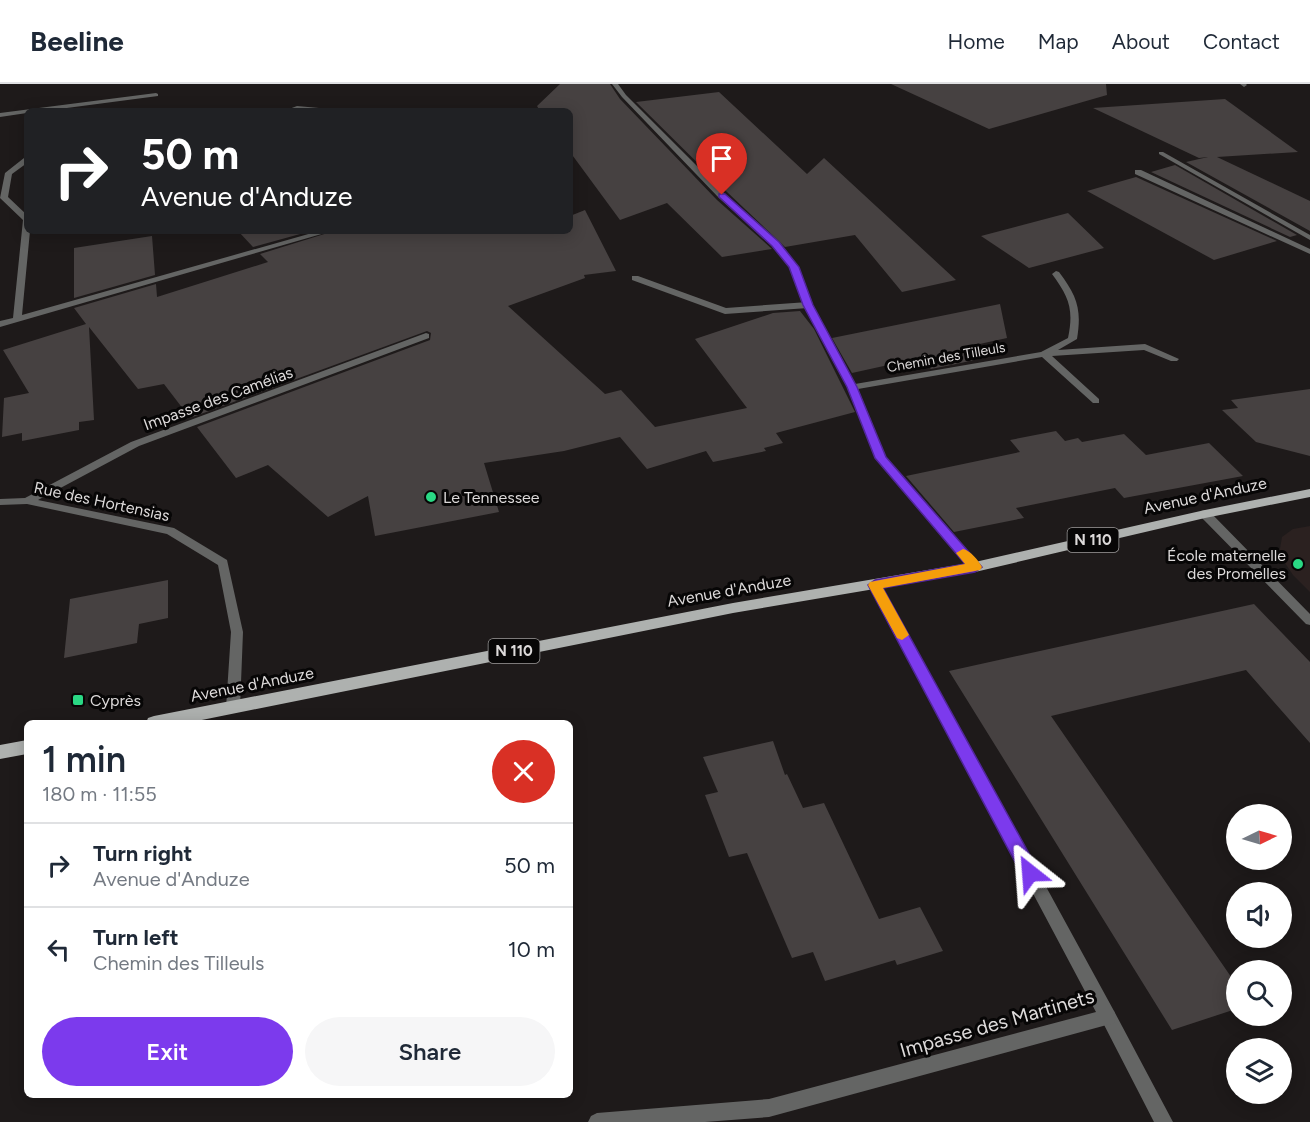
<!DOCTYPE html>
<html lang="en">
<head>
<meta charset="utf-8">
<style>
  body { margin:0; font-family:Figtree,sans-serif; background:#f6f6f7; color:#1f2937; height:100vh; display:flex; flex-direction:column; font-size:22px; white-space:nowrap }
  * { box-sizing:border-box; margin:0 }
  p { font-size:20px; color:#747a83 }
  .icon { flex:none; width:33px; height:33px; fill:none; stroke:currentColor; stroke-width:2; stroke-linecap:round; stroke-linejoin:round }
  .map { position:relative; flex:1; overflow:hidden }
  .sheet { position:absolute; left:24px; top:636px; width:549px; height:378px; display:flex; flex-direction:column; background:#fff; border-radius:9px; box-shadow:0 3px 15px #0003 }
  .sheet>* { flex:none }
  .hud { position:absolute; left:24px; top:24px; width:549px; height:126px; border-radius:9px; box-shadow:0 3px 15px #0003; background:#202124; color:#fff; overflow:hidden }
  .needle { width:39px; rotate:85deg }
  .controls { position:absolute; left:1226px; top:720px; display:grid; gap:12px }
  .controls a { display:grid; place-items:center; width:66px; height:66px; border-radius:50%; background:#fff; box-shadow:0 3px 15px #0003; font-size:30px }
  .pin { position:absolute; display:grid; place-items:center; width:51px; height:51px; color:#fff; margin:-62px -26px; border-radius:50% 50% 50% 0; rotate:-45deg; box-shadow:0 0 6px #0007 }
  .pin .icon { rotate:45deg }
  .me { position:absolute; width:66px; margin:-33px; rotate:332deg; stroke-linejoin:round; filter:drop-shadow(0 0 4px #0008) }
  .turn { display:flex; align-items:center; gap:21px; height:126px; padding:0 18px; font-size:27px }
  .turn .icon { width:78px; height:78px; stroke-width:2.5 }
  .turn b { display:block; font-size:42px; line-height:51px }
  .round { display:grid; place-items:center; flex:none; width:63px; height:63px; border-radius:32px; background:#f6f6f7 }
  .headline { display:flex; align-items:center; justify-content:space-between; height:102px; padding:0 18px }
  h1 { font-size:36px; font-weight:600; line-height:45px }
  .action { display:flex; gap:12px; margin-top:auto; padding:12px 18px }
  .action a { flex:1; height:69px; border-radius:36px; background:#7c3aed; color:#fff; font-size:24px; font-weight:600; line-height:69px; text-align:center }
  .action a+a { background:#f6f6f7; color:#1f2937 }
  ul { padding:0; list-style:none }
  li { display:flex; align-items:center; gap:18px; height:84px; padding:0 18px; border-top:2px solid #e0e1e3 }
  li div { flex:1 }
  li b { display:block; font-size:22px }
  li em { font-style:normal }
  header { display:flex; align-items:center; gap:36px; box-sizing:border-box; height:84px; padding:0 30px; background:#fff; border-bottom:2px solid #e0e1e3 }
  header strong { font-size:28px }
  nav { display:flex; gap:33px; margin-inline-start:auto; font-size:21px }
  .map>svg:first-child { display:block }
  .built { fill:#2b2120 }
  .building { fill:#464141 }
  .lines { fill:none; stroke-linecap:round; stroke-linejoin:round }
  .lane { fill:#646564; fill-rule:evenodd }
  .street { fill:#646564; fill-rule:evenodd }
  .primary { fill:#aeb1af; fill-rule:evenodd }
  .route { fill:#7c3aed; stroke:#51269a; stroke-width:1.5 }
  .slow { fill:#f59e0b }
  .poi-dot { fill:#2ad884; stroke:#070606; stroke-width:2 }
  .labels { text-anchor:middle; stroke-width:6; stroke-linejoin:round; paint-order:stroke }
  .far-street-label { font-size:14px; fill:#dddada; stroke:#070606 }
  .shield { fill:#070606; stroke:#9d9a9a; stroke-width:1.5 }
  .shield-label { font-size:15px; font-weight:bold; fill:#dddada }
  .street-label { font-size:16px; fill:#dddada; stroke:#070606 }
  .poi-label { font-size:16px; fill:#dddada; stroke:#070606; text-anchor:start }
  .near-street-label { font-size:20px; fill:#dddada; stroke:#070606 }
</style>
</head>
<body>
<header>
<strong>Beeline</strong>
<nav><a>Home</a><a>Map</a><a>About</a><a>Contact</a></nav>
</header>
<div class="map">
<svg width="1310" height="1038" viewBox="0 0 1310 1038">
  <rect width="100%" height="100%" fill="#1e1a1a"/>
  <!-- built -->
  <path class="built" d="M1310,442v66l-17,-17 -14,-21 3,-17 11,-8z"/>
  <!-- building -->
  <path class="building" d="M560,0h50l10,15 97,101 55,49 -50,8 -55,-54 -47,17 -50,-68v-41h-30l-3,-5z
    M891,0h215l1,11 -118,34z
    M719,8l88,82 17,-16 132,122 -54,12 -47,-57 -70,12 -58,-55 -91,-90z
    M1225,15l73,53 -81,5 93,44v30l-124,-69 22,-5 -9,1 -106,-50z
    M1175,81l122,70 -7,2 -139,-65z
    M1136,93l141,64 -63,19 -127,-69z
    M585,126l31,61 -32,4 1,3 -77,28 97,88 16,-4 34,37 92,-19 -52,-69 78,-26 27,-2 14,18 41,83 -79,21 7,10 -19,5 2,3 -53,11 -7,-11 -59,18 -27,-32 -56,14 -80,12 15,49 -124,24 -7,-40 -40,21 -60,-52 -32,13 -39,-51 233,-87 1,-7 -4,-2 -237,87 -26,-34 -26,5 -49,-62 5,93 -15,2v8l-57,11v-8l-20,4 2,-39 25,-5 -26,-43 83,-26 -12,-16 82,-24 1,13 111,-35 -8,-8 74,-23h236v-15z
    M1068,129l36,35 -75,20 -48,-32z
    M238,147h73l-58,16z
    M152,152l3,39 -81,23v-50z
    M1000,220l7,34 -41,9 13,12 -23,5 -25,5 -11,-11 -68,15 -20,-35z
    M1310,305v67l-54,-14 -34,-32 16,-2 -7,-8z
    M1056,347l9,10 13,-3 4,4 42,-8 22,21 63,-12 34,33 -119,22 -9,-10 -99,20 8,10 -70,14 -48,-56 114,-24 -10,-12z
    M168,496v38l-29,6 -2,19 -73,15 6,-59z
    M1254,520l56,58v81l-64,-73 -195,46 185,268v25l-64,21 -223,-359z
    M773,657l12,34 2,-1 16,34 21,-5 55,116 41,-12 23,44 -46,14 -2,-5 -70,21 -12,-29 -21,6 -45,-105 -18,4 -24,-62 13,-3 -15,-35z"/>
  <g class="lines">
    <!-- lane -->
    <path class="lane" d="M632,192h6l88,32 82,-6 4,3 -4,3 -83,6 -93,-34z
      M1108,925l6,2 59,111h-19l-54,-105 2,-6z"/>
    <!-- street -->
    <path class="street" d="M612,0h6l8,11 99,99 54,48 19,25 14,38 43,79 186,-32 27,-14c6,-29 1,-41 -16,-64l4,-3 3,1c18,24 23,37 18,67l-19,11 87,-6 34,15 -2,2h-6l-27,-11 -92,6 47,43v4h-6l-51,-46 -184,32 28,68 95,110 -2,3h-8l-95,-112 -29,-71 -43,-82 -14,-38 -17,-21 -54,-48 -97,-101z
      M1240,0h6l1,1 -3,2z
      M156,9l2,1v2l-114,15h-17v2l-27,4v-4z
      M297,22l33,3 3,2h-49z
      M1159,68h4l147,83v5l-151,-86z
      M24,74h3v5l-15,11 -4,23 19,18v16h3l-8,84 297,-84h13l-332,96v-6l13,-3 10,-98 -23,-22 5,-25z
      M1135,86h6l169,79v5l-175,-80z
      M426,249l3,1v4l-290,108 -101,54 136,28 53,32 16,72 -3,76 -2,4h-10l-2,-4 5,-76 -13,-67 -51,-31 -140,-30 -27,1v-6l25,-1 106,-56z
      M1205,426l4,1 101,103v11l-4,-1 -105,-107 -2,-3 2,-3z
      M875,497l6,4 233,426 2,6 -2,6 -345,94 -64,5h-117l3,-6 6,-3 172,-14 327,-87 -227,-427z"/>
    <!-- primary -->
    <path class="primary" d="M1310,405v8l-105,21 -230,54 -242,41 -546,110h-41l2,-5 6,-2 579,-113 242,-41 230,-52z
      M27,656v14l-27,5v-14z"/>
  </g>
  <!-- route -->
  <path class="route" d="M719,110h6l54,48 20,25 14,38 44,82 29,70 96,110 -7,5 -92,16 154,280 2,5 -2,6 -7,2 -6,-2 -156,-294 7,-5 90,-16 -90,-106 -28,-71 -44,-82 -14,-38 -17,-21 -53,-49z"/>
  <!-- slow -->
  <path class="slow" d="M963,465c8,2 15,11 19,18l-2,3 -97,18 26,47 -7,5 -5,-2 -29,-53 2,-3 95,-18 -9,-11z"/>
  <!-- markers -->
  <g class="poi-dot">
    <circle cx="431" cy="413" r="6"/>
    <circle cx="1298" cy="480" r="6"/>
    <rect x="72" y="610" width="12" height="12" rx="3"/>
  </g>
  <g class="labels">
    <!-- far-street labels -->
    <g class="far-street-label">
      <text transform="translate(946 273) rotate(-10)" y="5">Chemin des Tilleuls</text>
    </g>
    <!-- shield labels -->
    <g class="shield">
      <rect x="1067.5" y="444" width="51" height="24" rx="4.5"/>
      <rect x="488.5" y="555" width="51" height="24" rx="4.5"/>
    </g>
    <g class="shield-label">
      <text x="1093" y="461">N 110</text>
      <text x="514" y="572">N 110</text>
    </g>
    <!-- street labels -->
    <g class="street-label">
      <text transform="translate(218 314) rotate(-20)" y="6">Impasse des Camélias</text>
      <text transform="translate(1205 411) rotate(-12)" y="6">Avenue d'Anduze</text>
      <text transform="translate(102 417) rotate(12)" y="6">Rue des Hortensias</text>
      <text transform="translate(729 506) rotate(-10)" y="6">Avenue d'Anduze</text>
      <text transform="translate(252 600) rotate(-11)" y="6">Avenue d'Anduze</text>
    </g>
    <!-- poi labels -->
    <g class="poi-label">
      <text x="443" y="419">Le Tennessee</text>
      <text x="1286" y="477" text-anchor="end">École maternelle<tspan x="1286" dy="18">des Promelles</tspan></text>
      <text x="90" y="622">Cyprès</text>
    </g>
    <!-- near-street labels -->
    <g class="near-street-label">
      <text transform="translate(997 939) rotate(-16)" y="7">Impasse des Martinets</text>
    </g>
  </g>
</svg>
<div class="controls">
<a><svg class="needle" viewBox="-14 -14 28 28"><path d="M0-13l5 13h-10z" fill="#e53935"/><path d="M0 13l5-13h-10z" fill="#747a83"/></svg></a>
<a><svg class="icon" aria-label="sound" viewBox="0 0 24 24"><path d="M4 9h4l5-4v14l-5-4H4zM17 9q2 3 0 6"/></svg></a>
<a><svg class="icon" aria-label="search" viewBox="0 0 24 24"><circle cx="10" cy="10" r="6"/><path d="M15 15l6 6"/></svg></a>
<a><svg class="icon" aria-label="layers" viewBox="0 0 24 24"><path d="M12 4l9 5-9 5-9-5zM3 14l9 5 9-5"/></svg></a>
</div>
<div class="pin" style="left:722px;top:111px;background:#d93025"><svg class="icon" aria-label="arrive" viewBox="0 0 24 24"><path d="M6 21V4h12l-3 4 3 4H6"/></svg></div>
<svg class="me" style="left:1030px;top:789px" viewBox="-20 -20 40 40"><path d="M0-17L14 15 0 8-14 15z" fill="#7c3aed" stroke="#fff" stroke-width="4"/></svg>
<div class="hud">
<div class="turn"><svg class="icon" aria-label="right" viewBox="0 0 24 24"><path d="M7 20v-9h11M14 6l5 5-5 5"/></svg><div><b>50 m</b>Avenue d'Anduze</div></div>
</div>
<section class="sheet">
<div class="headline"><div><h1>1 min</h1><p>180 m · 11:55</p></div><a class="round" style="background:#d93025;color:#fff"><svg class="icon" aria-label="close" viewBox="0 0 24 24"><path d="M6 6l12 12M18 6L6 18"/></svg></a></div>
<ul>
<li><svg class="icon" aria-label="right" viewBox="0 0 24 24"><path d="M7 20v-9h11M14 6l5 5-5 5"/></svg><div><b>Turn right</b><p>Avenue d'Anduze</p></div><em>50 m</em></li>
<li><svg class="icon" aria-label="left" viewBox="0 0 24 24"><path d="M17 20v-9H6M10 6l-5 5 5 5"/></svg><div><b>Turn left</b><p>Chemin des Tilleuls</p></div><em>10 m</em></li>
</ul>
<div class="action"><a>Exit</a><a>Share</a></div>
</section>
</div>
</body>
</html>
